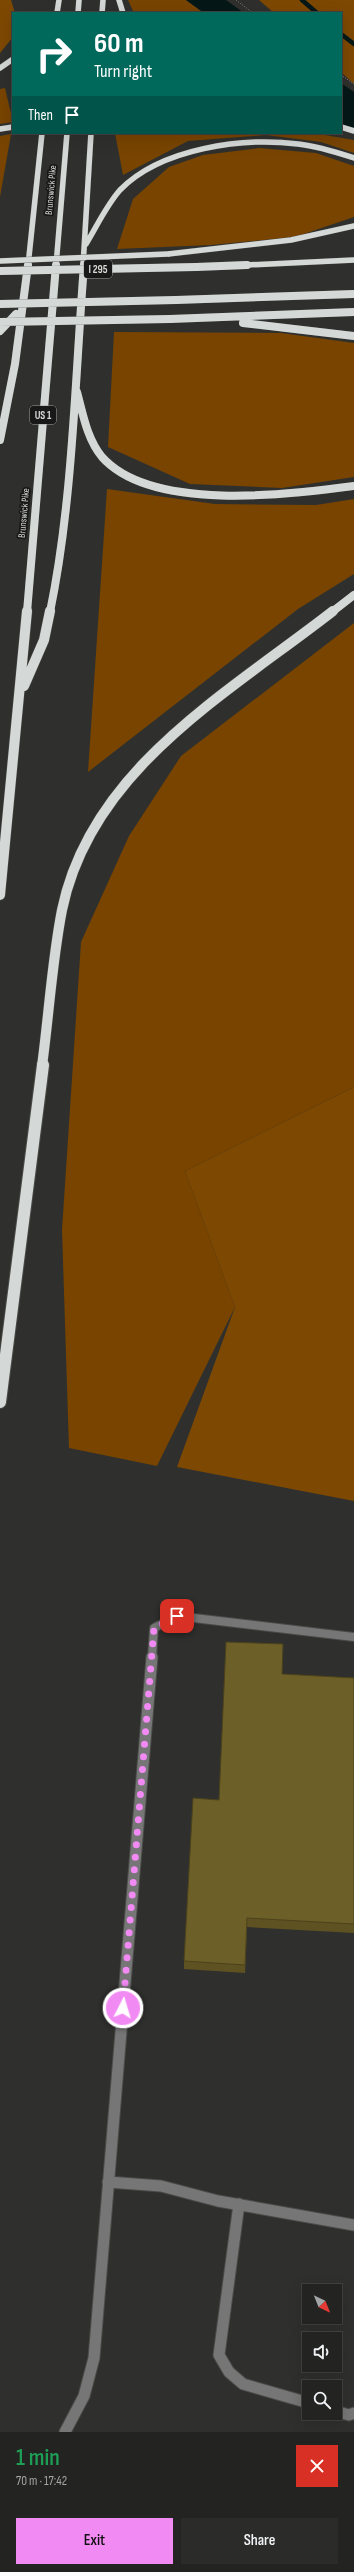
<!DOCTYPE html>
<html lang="en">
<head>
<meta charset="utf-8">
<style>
  body { margin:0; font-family:"Sofia Sans Condensed",sans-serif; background:#2b2c2a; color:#f1f3f6; height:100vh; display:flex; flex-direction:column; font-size:15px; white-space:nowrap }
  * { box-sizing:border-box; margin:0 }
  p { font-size:13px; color:#a3a4a5 }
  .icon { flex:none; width:22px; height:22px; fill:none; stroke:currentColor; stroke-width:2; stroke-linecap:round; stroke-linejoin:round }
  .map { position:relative; height:2432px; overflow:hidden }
  .drawer { display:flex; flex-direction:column; background:#232422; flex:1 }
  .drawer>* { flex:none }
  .guide { position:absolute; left:12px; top:12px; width:330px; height:122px; border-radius:0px; box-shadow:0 4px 16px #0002,0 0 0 1px #404140; background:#00695c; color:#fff; overflow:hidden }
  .needle { width:26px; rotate:137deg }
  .tools { position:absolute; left:302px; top:2284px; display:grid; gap:8px }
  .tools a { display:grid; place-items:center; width:40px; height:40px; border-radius:0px; background:#232422; box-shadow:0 4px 16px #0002,0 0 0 1px #404140; font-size:20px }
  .pin { position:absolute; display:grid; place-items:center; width:34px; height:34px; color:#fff; margin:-17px; border-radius:8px; box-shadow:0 2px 6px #0006 }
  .me { position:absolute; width:44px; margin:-22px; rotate:5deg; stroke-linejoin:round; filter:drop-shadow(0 0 3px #0008) }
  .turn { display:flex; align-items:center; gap:14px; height:84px; padding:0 16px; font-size:18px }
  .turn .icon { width:52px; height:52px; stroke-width:2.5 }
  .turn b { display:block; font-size:28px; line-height:34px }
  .then { display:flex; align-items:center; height:38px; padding:0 16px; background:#0003; gap:8px; font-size:15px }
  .round { display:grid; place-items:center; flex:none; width:42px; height:42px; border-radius:0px; background:#2b2c2a }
  .head { display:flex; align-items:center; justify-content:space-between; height:68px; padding:0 16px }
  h1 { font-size:24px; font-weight:600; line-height:30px; color:#1e9e55 }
  .primary-button { display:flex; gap:8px; margin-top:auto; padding:8px 16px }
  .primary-button a { flex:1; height:46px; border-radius:0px; background:#f28af3; color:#111; font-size:16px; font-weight:600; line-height:46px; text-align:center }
  .primary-button a+a { background:#2b2c2a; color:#f1f3f6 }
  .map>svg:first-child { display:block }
  .green { fill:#784400 }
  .forest { fill:#7d4802 }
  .water { fill:#051817 }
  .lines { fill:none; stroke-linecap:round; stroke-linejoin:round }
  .stream { stroke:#051817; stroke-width:4.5 }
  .lane-far1-casing { stroke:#4a4b48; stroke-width:10 }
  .lane-casing { stroke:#4a4b48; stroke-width:13 }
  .highway-far3-casing { stroke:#4a4b48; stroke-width:6 }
  .highway-far2-casing { stroke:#4a4b48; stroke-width:8 }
  .highway-far1-casing { stroke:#4a4b48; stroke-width:11 }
  .highway-casing { stroke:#4a4b48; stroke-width:14 }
  .path { stroke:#80817e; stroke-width:1; stroke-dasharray:1 1.5; stroke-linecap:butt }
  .lane-far1 { stroke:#757675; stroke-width:8 }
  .lane { stroke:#757675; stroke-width:11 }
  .highway-far3 { stroke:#d4d8d6; stroke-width:5.5 }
  .highway-far2 { stroke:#d4d8d6; stroke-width:8 }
  .highway-far1 { stroke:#d4d8d6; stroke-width:10 }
  .highway { stroke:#d4d8d6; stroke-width:12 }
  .highway-bridge-far1-casing { stroke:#4a4b48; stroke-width:6; stroke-linecap:butt }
  .highway-bridge-casing { stroke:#4a4b48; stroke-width:8; stroke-linecap:butt }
  .highway-bridge-far1 { stroke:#d4d8d6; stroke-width:5.5 }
  .highway-bridge { stroke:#d4d8d6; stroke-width:8 }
  .wall { fill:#5e5222 }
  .building { fill:#6d5f28; stroke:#4c421c }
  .route { stroke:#f28af3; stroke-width:7; stroke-dasharray:0 12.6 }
  .labels { text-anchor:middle; stroke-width:3.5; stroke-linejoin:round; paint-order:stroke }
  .far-street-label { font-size:10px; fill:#d8d9d7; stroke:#171817 }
  .shield { fill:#171817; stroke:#9e9f9d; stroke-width:1 }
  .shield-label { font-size:11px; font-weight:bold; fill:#d8d9d7 }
</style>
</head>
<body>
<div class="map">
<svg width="354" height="2432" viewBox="0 0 354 2432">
  <rect width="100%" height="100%" fill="#2f302d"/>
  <!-- green -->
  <path class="green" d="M128,0h58l18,13h-70z
    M5,88l8,34 -13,2v-35z
    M115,133h198l41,7v13l-33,-11 -55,-7 -78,6 -65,34z
    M11,134l-11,63v-61z
    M259,148l57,5 38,13v51l-59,20 -84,8 -94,4 16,-50 36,-32 34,-12z
    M114,332l167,1 73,10v134l-72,11 -92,-4 -82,-37z
    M107,489l108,15 101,1 38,-6v75l-56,35 -210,163z
    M354,623v464l-169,84 50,136 -78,159 -88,-18 -7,-218 19,-288 48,-106 52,-80z"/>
  <!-- forest -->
  <path class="forest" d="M0,0h11l4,13h-2v24l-13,16z
    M259,0h95v84l-13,-12v-59h-67z
    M354,1087v414l-177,-34 58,-160 -50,-136z"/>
  <!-- water -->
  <path class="water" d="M186,0h40l18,13h-40z
    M341,83l13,9v41l-13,-9z"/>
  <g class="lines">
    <!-- stream -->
    <path class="stream" d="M302,0l15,13
      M341,34l13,10"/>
    <defs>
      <path id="lane-far1" d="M152,1658l2,-30 23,-12 177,21"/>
      <path id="lane" d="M108,2182l53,4 57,15 136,24
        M239,2204l-20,151 10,17 14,12 66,19
        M335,2411l14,4 5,-2
        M65,2432l19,-36 10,-38 58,-701"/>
      <path id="highway-far3" d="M119,0l4,13
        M57,13l2,-13
        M78,13l1,-13
        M102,13l1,-13
        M0,68l13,-9
        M341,127l13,4
        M0,129l13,-2
        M86,244c11,-18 20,-38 34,-54 41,-42 123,-53 178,-46 19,2 38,8 56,14
        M168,254l123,-14 63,-14
        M28,266l14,-133
        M56,266l11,-133
        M83,266l8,-133
        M225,266l129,-6"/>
      <path id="highway-far2" d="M196,267l51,-2
        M176,300l178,-6
        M170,319l184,-7
        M243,323l111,13
        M0,331l16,-17
        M77,392c6,22 10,47 25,65 49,55 186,38 252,29
        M0,440l15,-76 13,-99
        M27,612l29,-347
        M50,612c23,-111 25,-234 34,-347
        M332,612l22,-17"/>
      <path id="highway-far1" d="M24,686l20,-46 6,-29
        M0,895l27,-284
        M42,1066c7,-52 10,-105 20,-156 29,-141 166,-217 271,-299"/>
      <path id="highway" d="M0,1402l43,-337"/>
    </defs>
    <!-- lane-far1 casing -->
    <use href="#lane-far1" class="lane-far1-casing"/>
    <!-- lane casing -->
    <use href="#lane" class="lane-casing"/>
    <!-- highway-far3 casing -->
    <use href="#highway-far3" class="highway-far3-casing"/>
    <!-- highway-far2 casing -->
    <use href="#highway-far2" class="highway-far2-casing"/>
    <!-- highway-far1 casing -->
    <use href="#highway-far1" class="highway-far1-casing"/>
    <!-- highway casing -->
    <use href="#highway" class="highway-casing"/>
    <!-- path -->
    <path class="path" d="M236,0l17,13
      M341,75l13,9"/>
    <!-- lane-far1 -->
    <use href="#lane-far1" class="lane-far1"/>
    <!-- lane -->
    <use href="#lane" class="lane"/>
    <!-- highway-far3 -->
    <use href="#highway-far3" class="highway-far3"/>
    <!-- highway-far2 -->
    <use href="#highway-far2" class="highway-far2"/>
    <!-- highway-far1 -->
    <use href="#highway-far1" class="highway-far1"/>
    <!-- highway -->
    <use href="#highway" class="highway"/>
    <defs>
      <path id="highway-bridge-far1" d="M0,261l168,-7"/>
      <path id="highway-bridge" d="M0,271l196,-4
        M0,304l176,-4
        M0,322l170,-3"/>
    </defs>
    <!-- highway-bridge-far1 casing -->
    <use href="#highway-bridge-far1" class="highway-bridge-far1-casing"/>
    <!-- highway-bridge casing -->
    <use href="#highway-bridge" class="highway-bridge-casing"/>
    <!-- highway-bridge-far1 -->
    <use href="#highway-bridge-far1" class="highway-bridge-far1"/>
    <!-- highway-bridge -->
    <use href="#highway-bridge" class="highway-bridge"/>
  </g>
  <!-- wall -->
  <path class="wall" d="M282,1674l72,4v255l-107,-6 -2,46 -61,-4v-8l35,-161z"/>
  <!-- building -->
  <path class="building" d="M226,1642l57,2 -1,30 72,4v246l-107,-6 -2,47 -61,-4 9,-163 26,2z"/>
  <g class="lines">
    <!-- route -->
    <path class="route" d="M123,2008l31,-380 23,-12"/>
  </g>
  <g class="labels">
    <!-- far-street labels -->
    <g class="far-street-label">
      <text transform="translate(50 190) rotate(-85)" y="4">Brunswick Pike</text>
      <text transform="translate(23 513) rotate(-85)" y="4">Brunswick Pike</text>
    </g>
    <!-- shield labels -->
    <g class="shield">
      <rect x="84" y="260" width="28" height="18" rx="3"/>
      <rect x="30" y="406" width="26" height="18" rx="3"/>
    </g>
    <g class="shield-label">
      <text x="98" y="273">I 295</text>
      <text x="43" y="419">US 1</text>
    </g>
  </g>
</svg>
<div class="tools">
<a><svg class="needle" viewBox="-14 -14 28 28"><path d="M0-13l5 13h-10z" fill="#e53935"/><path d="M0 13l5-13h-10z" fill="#a3a4a5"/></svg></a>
<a><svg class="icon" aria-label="sound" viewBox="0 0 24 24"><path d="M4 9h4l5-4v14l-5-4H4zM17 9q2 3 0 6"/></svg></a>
<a><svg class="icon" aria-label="search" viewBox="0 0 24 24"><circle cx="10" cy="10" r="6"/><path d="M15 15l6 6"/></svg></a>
</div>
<div class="pin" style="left:177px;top:1616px;background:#d93025"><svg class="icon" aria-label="arrive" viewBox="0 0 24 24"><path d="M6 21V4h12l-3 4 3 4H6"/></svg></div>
<svg class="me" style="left:123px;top:2008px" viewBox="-20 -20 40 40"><circle r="17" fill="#f28af3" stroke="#fff" stroke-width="3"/><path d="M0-11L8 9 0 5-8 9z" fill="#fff"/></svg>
<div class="guide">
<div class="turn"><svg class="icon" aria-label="right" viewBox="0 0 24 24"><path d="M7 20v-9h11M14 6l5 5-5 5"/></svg><div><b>60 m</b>Turn right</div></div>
<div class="then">Then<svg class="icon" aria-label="arrive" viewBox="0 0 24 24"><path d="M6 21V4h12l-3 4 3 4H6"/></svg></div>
</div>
</div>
<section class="drawer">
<div class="head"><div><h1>1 min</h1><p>70 m · 17:42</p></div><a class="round" style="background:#d93025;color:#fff"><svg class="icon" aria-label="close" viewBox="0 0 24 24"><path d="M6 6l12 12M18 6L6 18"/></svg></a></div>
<div class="primary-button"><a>Exit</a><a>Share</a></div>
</section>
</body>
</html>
